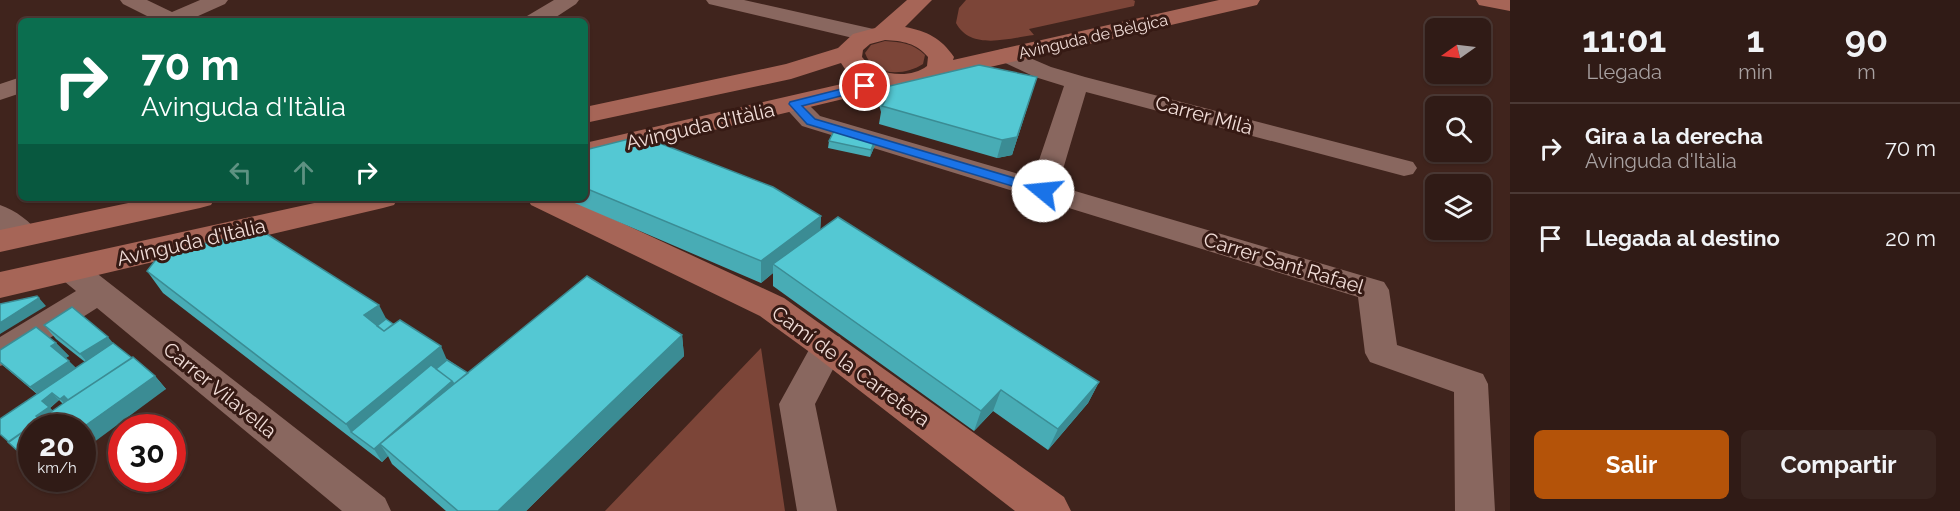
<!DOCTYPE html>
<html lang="es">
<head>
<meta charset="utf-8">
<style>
  body { margin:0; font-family:Raleway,sans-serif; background:#38241f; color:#f1f3f6; height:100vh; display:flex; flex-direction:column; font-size:22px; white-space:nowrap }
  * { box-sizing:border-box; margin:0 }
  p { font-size:20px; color:#a8a1a1 }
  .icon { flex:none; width:33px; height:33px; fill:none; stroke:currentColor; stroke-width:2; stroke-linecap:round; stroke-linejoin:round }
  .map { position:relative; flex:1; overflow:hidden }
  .sheet { display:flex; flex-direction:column; background:#301b16; width:450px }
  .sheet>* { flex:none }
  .banner { position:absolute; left:18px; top:18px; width:570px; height:183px; border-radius:9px; box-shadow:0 2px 4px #0004,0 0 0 2px #4b3935; background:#0b6e4f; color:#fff; overflow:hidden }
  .needle { width:39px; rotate:256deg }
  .fabs { position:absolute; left:1425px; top:18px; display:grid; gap:12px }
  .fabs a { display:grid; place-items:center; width:66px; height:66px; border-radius:9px; background:#301b16; box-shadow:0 2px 4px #0004,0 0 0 2px #4b3935; font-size:30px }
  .speed { position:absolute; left:18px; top:414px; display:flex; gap:12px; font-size:30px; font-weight:700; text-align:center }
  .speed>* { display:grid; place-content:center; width:78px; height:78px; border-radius:50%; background:#301b16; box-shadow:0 2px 4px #0004,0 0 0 2px #4b3935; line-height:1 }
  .speed small { font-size:15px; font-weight:400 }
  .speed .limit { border:9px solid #d22; background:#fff; color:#111 }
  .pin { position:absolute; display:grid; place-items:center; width:51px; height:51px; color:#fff; margin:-26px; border:3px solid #fff; border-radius:50%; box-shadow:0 2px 6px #0007 }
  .me { position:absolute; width:66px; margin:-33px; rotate:287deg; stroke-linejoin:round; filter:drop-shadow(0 0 4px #0008) }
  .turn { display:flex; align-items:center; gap:21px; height:126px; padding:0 24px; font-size:27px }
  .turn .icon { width:78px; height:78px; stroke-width:2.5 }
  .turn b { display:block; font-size:42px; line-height:51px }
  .lanes { display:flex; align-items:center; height:57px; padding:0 24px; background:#0003; justify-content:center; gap:30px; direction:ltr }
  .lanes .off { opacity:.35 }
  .eta { display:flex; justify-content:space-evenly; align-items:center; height:102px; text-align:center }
  .eta b { font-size:36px; font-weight:700; line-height:42px }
  .action { display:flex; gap:12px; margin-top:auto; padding:12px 24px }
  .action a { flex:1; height:69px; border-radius:9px; background:#b45309; color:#fff; font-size:24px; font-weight:700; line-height:69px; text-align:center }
  .action a+a { background:#38241f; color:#f1f3f6 }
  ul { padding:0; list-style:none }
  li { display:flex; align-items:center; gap:18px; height:90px; padding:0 24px; border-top:2px solid #4b3935 }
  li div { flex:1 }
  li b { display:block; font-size:22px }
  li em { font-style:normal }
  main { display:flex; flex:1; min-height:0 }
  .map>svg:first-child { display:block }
  .green { fill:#7c4538 }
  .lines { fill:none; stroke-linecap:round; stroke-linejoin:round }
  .street { fill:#89675f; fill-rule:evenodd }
  .secondary { fill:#a66557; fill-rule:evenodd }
  .wall { fill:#48acb5; fill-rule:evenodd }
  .shaded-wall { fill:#3b8c94 }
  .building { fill:#54c8d3; stroke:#3b8c94; stroke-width:1.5 }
  .route { fill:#1a73e8; stroke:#114b97; stroke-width:1.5 }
  .labels { text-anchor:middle; stroke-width:6; stroke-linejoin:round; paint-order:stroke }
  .far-street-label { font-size:16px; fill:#f1ddd8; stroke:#361a14 }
  .street-label { font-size:20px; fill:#f1ddd8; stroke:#361a14 }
</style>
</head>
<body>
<main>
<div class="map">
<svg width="1510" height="511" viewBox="0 0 1510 511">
  <rect width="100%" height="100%" fill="#40241d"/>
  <!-- green -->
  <path class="green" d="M966,0h167l2,1 -1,5 -105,23 5,6c-25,3 -63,16 -78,-12l3,-15z
    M885,41c16,1 28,2 40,14l-2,9c-18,12 -50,13 -58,-11l6,-8z
    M761,348l24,163h-180z"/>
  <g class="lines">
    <!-- street -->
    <path class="street" d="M120,0h27l25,12 28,-12h28l-3,4 -38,17h-30l-34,-17z
      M554,0h25l-3,4 -26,17h-26l3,-5z
      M706,0h38l134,30 3,5 -3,5 -8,2 -161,-38z
      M1007,48l44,19 34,10 328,85 4,6 -4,6 -9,2 -318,-84 -28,94 326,96 5,8 8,55 86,29 5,10 7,127h-40l-1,-119 -84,-30 -5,-9 -7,-56 -556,-171 -20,-22 3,-5c17,-4 24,6 35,17l213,62 31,-92 -29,-9 -36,-17 -3,-5 3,-5z
      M21,77v16l-21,7v-16z
      M0,205c15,5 32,17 40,31l-5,7c-16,5 -23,-2 -35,-13z
      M70,258l11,3 304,237 6,13h-49l-245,-203 -85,54 -12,4v-29l76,-46 -17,-14 -4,-8 4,-8z
      M828,333l12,4 5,9 -30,58 22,107h-40l-18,-107 37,-67z"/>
    <!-- secondary -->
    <path class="secondary" d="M907,0h25l-27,27c22,4 36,11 49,30l-1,3 266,-60h41l-3,5 -314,73c-15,11 -36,12 -54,10l-304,73v-18l274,-63 -12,-8 -6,-9 -50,16 -206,44v-16l201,-43 52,-16 15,-14 22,-6zM885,40c18,1 31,3 43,17l-1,9c-18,14 -52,9 -65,-9l1,-7 7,-6z
      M1476,0h34v11l-31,-6z
      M152,198h63l-4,7 -11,3 -200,44v-22z
      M337,198h61l-4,7 -11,3 -383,90v-26z
      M527,198h41l216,100 280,199 7,14h-56l-200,-155 -55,-40 -229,-111z"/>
  </g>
  <!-- wall -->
  <path class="wall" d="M1037,77l-25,78 -15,3 -118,-34 2,-12 -2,-7 2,-17z
    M876,138l-1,7 -5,12 -42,-9 1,-7z
    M585,150l236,66 -1,14 279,152 -11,21 -40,47 -55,-39 -19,20 -201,-145v-13l-12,10 -198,-85h22z
    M147,271l239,48 82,54 214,-38 2,21 -158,155h-80l-54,-47 -4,-8 -6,6 -219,-169z
    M44,325l69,18 42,33 11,13 -166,45 37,-40 -37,-31v-13l56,-7 13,13 -4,2 11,10 9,-6 -29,-23zM59,400l4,4 -10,7 -3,-3z"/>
  <!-- shaded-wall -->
  <path class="shaded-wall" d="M1037,77l-25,78 -15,3 5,-18z
    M876,138l-1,7 -5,12 1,-7z
    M821,216l-1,22 -47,26v9l-12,10v-22z
    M39,298l7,8 -46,28v-11z
    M379,305l11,21 -12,9 -14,-20z
    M682,335l2,21 -158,155h-28z
    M108,337l11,13 -27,18 -12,-14z
    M56,343l13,13 -6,4 -12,-14z
    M441,346l9,21 -99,65 -5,-8z
    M69,361l13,13 -29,20 6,6 -9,8 6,6 -10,13 -10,-11 6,-15 2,-1 -14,-13z
    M155,376l11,13 -84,62v-23z
    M452,381l3,6 -75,57 8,12 -6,6 -8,-13z
    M1099,382l-11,21 -40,47 10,-21z
    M1001,390l-8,21 -19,20 7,-20z
    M64,396l7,7 -4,3 -7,-7z"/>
  <!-- building -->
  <path class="building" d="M979,65l58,12 -20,60 -15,3 -120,-34 3,-5 -4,-13z
    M835,129l41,9 -5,12 -42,-9z
    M641,136l132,51 48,29 -60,45 -176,-73v-38z
    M838,217l261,165 -41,47 -57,-39 -20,21 -208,-147z
    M262,231l117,74 -15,10 20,16 16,-11 41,26 -95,78 -199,-153 14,-18z
    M587,276l95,59 -184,176h-40l-78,-67z
    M37,296l2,2 -39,25v-19z
    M72,307l36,30 -28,17 -36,-29z
    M386,319l7,5 -9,7 -7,-5z
    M36,327l20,16 -5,3 18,15 -39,26 -30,-25v-12z
    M113,343l19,15 -64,42 -4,-4 -4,3 -8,-6 -10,8 7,6 -13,9 4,4 -31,22 -9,-8v-15z
    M133,357l22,19 -73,52h-50v36l-24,-22 60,-42z
    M447,360l21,13 -14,11 -2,-3 -16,-12z
    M431,365l21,16 -78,68 -23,-17z"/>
  <!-- route -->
  <path class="route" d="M865,83l3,1v5l-66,17 13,13 233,69 2,3 -7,4 -4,-1 -232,-70 -18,-20 1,-2z"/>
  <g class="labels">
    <!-- far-street labels -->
    <g class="far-street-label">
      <text transform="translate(1093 36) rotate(-13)" y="6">Avinguda de Bèlgica</text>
    </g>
    <!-- street labels -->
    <g class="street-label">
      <text transform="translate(1204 115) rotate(15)" y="7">Carrer Milà</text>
      <text transform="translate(700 126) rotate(-13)" y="7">Avinguda d'Itàlia</text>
      <text transform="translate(191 242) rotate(-13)" y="7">Avinguda d'Itàlia</text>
      <text transform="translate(1284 263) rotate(17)" y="7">Carrer Sant Rafael</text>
      <text transform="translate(851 366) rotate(36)" y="7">Camí de la Carretera</text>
      <text transform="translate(220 390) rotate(39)" y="7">Carrer Vilavella</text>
    </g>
  </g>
</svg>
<div class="fabs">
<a><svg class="needle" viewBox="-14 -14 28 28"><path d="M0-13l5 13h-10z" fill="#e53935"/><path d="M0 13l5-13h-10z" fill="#a8a1a1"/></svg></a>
<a><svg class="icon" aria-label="search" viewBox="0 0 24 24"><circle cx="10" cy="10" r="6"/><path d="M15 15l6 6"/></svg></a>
<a><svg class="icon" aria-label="layers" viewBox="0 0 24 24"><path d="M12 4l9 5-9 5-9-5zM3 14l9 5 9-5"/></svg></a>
</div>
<div class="speed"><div>20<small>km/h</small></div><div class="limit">30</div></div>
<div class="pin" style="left:865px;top:86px;background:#d93025"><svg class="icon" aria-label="arrive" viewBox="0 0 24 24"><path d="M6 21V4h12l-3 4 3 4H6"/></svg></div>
<svg class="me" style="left:1043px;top:191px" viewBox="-20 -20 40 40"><circle r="19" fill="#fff"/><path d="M0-13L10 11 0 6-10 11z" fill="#1a73e8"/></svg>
<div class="banner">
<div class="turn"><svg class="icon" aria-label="right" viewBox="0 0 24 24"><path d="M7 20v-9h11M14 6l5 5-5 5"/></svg><div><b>70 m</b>Avinguda d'Itàlia</div></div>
<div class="lanes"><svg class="icon off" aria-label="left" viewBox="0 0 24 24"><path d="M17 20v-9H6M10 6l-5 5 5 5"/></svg><svg class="icon off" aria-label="ahead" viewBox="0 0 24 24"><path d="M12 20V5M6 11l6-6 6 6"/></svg><svg class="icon" aria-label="right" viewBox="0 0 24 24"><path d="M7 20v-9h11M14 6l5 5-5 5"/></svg></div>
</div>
</div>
<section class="sheet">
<div class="eta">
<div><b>11:01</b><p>Llegada</p></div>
<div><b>1</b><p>min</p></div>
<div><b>90</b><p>m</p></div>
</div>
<ul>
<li><svg class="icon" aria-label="right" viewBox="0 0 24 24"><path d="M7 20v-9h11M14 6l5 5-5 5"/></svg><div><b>Gira a la derecha</b><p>Avinguda d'Itàlia</p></div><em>70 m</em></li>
<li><svg class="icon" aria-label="arrive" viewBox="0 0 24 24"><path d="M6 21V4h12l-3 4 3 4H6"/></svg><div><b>Llegada al destino</b></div><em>20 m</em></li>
</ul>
<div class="action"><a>Salir</a><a>Compartir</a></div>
</section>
</main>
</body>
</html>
